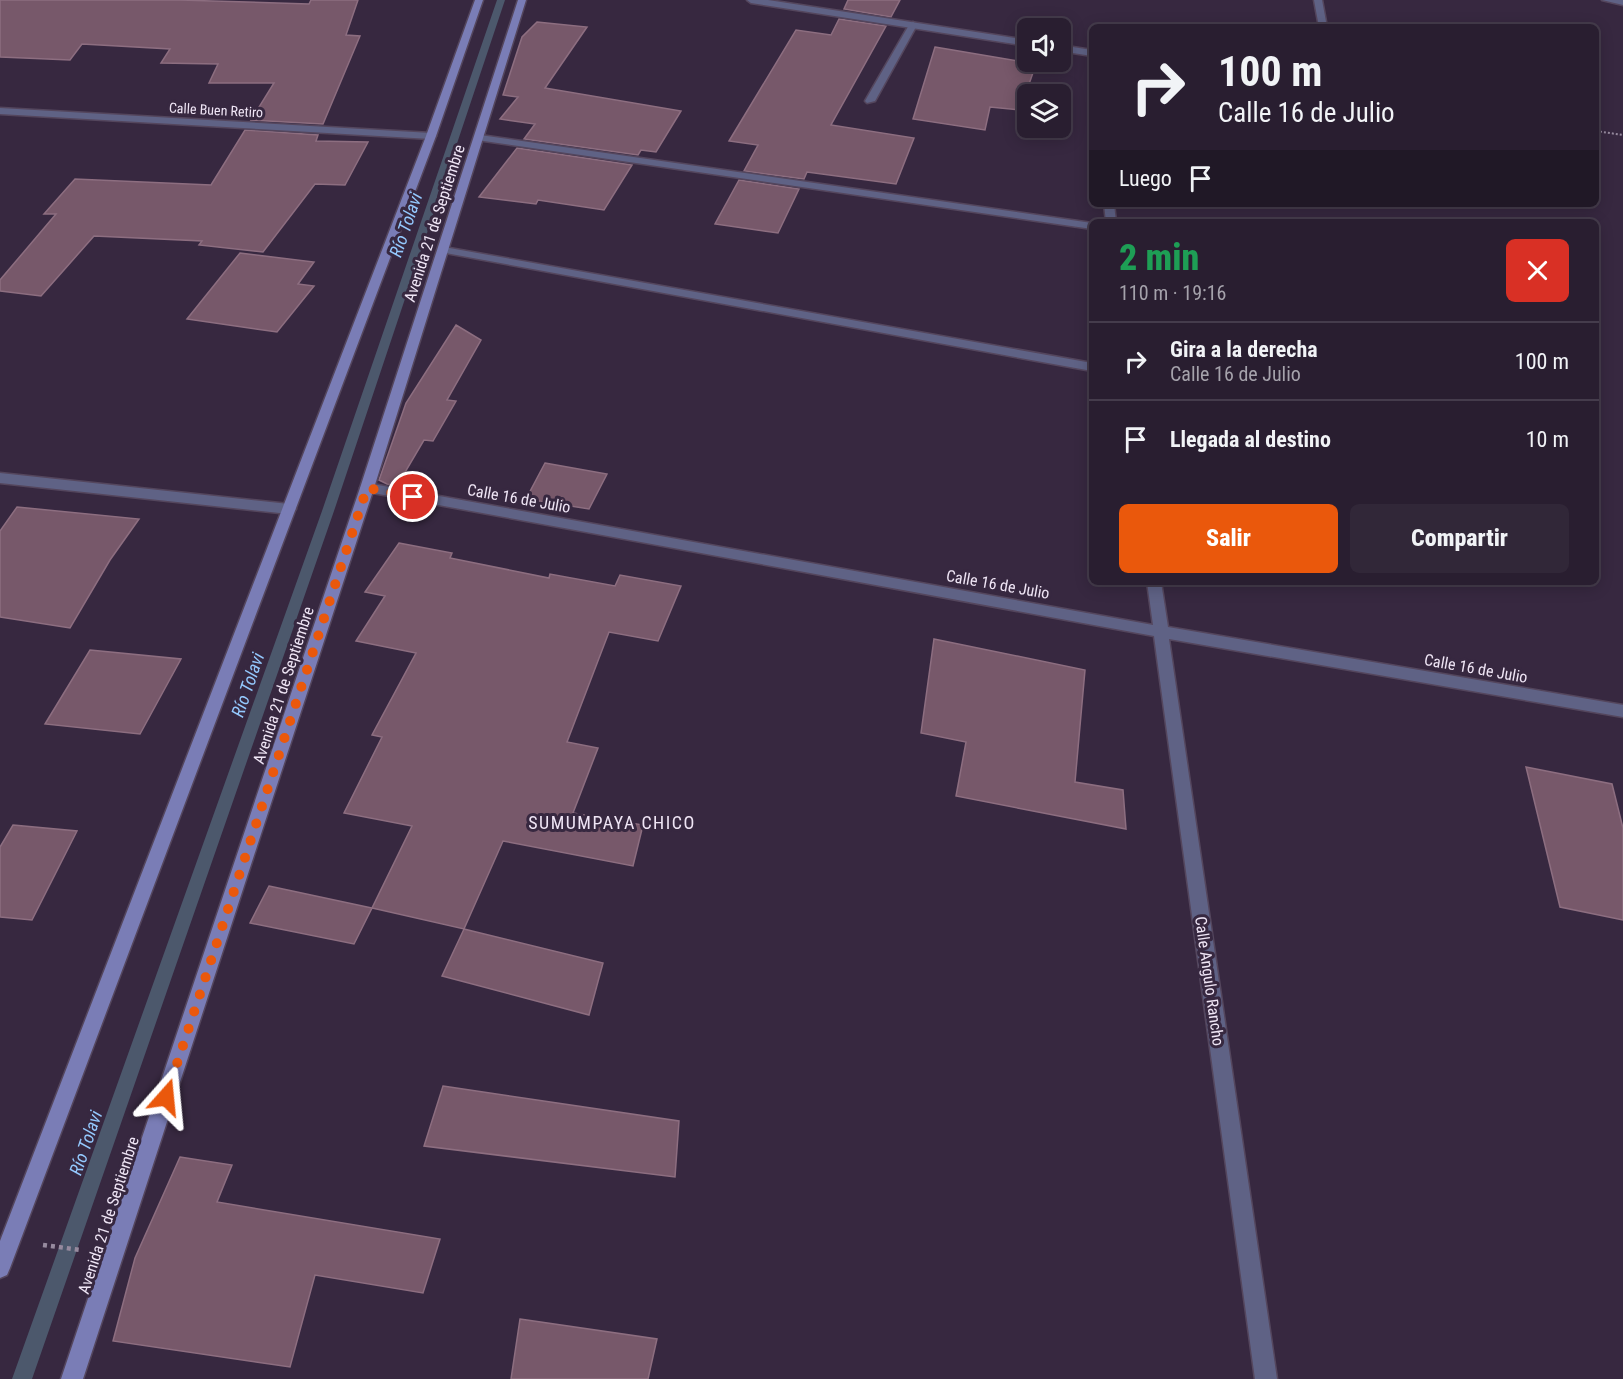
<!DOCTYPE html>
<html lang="es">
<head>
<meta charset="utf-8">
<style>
  body { margin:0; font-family:"Roboto Condensed",sans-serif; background:#312738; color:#f1f3f6; height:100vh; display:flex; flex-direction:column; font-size:22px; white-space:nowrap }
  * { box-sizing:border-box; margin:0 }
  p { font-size:20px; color:#a5a2ab }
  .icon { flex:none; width:33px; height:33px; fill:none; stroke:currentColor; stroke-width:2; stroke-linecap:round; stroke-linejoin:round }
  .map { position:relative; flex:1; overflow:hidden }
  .panel { position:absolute; left:1089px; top:219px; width:510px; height:366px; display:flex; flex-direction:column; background:#291e30; border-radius:9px; box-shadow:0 3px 15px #0003,0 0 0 2px #453c4c }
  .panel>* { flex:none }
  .hud { position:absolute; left:1089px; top:24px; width:510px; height:183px; border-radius:9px; box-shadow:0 3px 15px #0003,0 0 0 2px #453c4c; background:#291e30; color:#f1f3f6; overflow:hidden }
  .controls { position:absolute; left:1017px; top:18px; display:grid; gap:12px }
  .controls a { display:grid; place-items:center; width:54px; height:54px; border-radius:9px; background:#291e30; box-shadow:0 3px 15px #0003,0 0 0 2px #453c4c; font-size:30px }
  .pin { position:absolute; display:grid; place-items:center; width:51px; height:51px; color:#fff; margin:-26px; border:3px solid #fff; border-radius:50%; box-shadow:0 2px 6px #0007 }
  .me { position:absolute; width:66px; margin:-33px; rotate:18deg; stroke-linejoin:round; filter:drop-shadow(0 0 4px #0008) }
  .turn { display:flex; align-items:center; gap:21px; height:126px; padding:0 30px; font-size:27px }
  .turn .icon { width:78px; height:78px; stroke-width:2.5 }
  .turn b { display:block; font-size:42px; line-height:51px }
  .then { display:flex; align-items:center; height:57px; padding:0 30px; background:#0003; gap:12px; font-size:22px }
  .round { display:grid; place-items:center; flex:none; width:63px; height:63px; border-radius:9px; background:#312738 }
  .head { display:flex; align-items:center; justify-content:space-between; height:102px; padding:0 30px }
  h1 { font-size:36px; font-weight:800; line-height:45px; color:#1e9e55 }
  .button { display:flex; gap:12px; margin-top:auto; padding:12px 30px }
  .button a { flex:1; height:69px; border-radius:9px; background:#ea580c; color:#fff; font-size:24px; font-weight:800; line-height:69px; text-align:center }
  .button a+a { background:#312738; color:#f1f3f6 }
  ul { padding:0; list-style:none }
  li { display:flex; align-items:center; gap:18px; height:78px; padding:0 30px; border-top:2px solid #453c4c }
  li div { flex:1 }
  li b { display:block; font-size:22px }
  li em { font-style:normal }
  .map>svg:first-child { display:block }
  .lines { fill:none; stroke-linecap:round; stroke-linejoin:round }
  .stream { fill:#4c586c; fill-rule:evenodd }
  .building { fill:#77586a; stroke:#8d6e80; stroke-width:1.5 }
  .lane-casing { stroke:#54465d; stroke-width:3 }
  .street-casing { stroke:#54465d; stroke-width:3 }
  .secondary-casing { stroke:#54465d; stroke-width:3 }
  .path-far1 { stroke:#968a9e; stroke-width:2; stroke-dasharray:2 2; stroke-linecap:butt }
  .path { stroke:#968a9e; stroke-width:4.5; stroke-dasharray:4 4; stroke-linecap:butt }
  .lane { fill:#5f6285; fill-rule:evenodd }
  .street { fill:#5f6285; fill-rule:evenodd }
  .secondary { fill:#7a7db6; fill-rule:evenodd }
  .route { stroke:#ea580c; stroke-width:10; stroke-dasharray:0 18 }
  .labels { text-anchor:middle; stroke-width:6; stroke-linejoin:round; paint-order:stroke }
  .far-street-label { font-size:14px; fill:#efe5f5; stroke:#372840 }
  .street-label { font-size:16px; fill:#efe5f5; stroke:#372840 }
  .water-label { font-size:18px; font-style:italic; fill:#94c8fd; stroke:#372840 }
  .neighbourhood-label { font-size:18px; letter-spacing:1.5px; fill:#efe5f5; stroke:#372840 }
</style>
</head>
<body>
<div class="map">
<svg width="1623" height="1379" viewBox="0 0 1623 1379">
  <rect width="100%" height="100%" fill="#372840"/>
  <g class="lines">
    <!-- stream -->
    <path class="stream" d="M497,0h8l-171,511 -302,868h-20l310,-868z"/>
  </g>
  <!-- building -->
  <path class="building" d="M0,0h180l129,4 2,-4h47l-12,35 14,1 -37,88 -72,-4 23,-37h-65l9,-19 -57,-1 9,-14 -88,-5 -12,16 -70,-3z
    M848,0h52l-9,17 -47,-8z
    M839,19l47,7 -55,99 83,13 -18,46 -89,-12 -3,7 -60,-8 14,-26 -29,-4 67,-111 35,5z
    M537,22l50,5 -42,61 136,23 -25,41 -15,-2 -3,5 -114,-16 11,-15 -35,-5 18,-22 -15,-2 19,-58z
    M935,47l101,17 -16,46 -30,-3 -5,23 -72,-11z
    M245,130l73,5 -2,6 52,1 -23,43 -30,-1 -52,68 -64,-7 3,-4 -108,-5 -53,60 -41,-5v-11l56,-66h-12l31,-35 136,6z
    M517,148l115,17 -28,45 -66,-10 -2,4 -57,-7z
    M739,180l60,9 -21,44 -63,-9z
    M240,253l74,9 -16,22 16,2 -37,46 -90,-13z
    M456,325l25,15 -34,60 9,1 -23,40 -9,-1 -27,46 -10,-2 -8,-4 27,-77z
    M545,463l62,11 -18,35 -63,-10z
    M17,507l122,12 -29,41 -40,68 -70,-11v-86z
    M399,543l53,10 -2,5 99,20 1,-4 65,12 5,-11 61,11 -23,55 -49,-9 -42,110 31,6 -25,65 70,12 -10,41 -130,-25 -39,88 -92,-21 40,-82 -68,-13 38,-76 -10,-2 44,-82 -60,-12 29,-45 -20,-4z
    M934,639l151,31 -10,112 48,8 3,39 -170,-33 10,-54 -45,-9z
    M90,650l91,9 -41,75 -95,-10z
    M1526,767l86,17 11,44v92l-63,-13z
    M13,825l64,6 -45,89 -32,-3v-70z
    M269,886l103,22 -18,36 -104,-21z
    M464,929l139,34 -14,52 -147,-39z
    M443,1086l236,35 -4,56 -251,-31z
    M180,1157l52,8 -15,37 223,37 -17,54 -108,-18 -25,92 -177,-26 22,-83z
    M520,1319l137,20 -9,40h-137z"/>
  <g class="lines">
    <defs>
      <path id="lane" d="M913,22l4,3 -42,76 -8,2 -2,-2 44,-76z"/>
      <path id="street" d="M747,0h21l260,40v6l-277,-43z
        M1314,0h8l5,27h-8z
        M1602,0h21v5z
        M1060,45l32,5v6l-32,-5z
        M0,108l431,25 5,3 -5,3 -431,-25z
        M480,135l612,88v6l-615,-89 -2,-2z
        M1104,204h10l2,18h-10z
        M444,247l648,116v8l-652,-119v-4z
        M0,473l289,31 7,5 -7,5 -289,-31z
        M367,483l786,142 -6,-43h14l7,45 455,78v12l-454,-78 108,740h-22l-101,-743 -792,-145 -2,-3 2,-3z"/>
      <path id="secondary" d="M475,0h8l-47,136 -426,1132 -3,7 -7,3v-37l426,-1105z
        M518,0h8l-152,488 -291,891h-22l299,-891z"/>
    </defs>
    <!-- lane casing -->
    <use href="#lane" class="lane-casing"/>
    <!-- street casing -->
    <use href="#street" class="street-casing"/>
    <!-- secondary casing -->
    <use href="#secondary" class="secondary-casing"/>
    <!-- path-far1 -->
    <path class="path-far1" d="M1596,131l27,4"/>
    <!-- path -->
    <path class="path" d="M43,1245l38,5"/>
    <!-- lane -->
    <use href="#lane" class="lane"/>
    <!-- street -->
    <use href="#street" class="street"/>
    <!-- secondary -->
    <use href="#secondary" class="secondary"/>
  </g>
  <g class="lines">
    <!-- route -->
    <path class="route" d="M166,1097l201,-609 46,9"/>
  </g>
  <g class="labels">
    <!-- far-street labels -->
    <g class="far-street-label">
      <text transform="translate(216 110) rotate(3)" y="5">Calle Buen Retiro</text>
    </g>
    <!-- street labels -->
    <g class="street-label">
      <text transform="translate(434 223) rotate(-72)" y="6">Avenida 21 de Septiembre</text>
      <text transform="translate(519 498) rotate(10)" y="6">Calle 16 de Julio</text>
      <text transform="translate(998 584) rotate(10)" y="6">Calle 16 de Julio</text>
      <text transform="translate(1476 668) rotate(10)" y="6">Calle 16 de Julio</text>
      <text transform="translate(283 685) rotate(-72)" y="6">Avenida 21 de Septiembre</text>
      <text transform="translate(1210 981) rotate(82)" y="6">Calle Angulo Rancho</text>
      <text transform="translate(108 1215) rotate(-72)" y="6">Avenida 21 de Septiembre</text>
    </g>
    <!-- water labels -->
    <g class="water-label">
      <text transform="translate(406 225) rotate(-71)" y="6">Río Tolavi</text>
      <text transform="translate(248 685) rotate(-71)" y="6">Río Tolavi</text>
      <text transform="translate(86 1143) rotate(-71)" y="6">Río Tolavi</text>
    </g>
    <!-- neighbourhood labels -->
    <g class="neighbourhood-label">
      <text x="612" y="829">SUMUMPAYA CHICO</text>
    </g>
  </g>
</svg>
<div class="controls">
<a><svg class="icon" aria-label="sound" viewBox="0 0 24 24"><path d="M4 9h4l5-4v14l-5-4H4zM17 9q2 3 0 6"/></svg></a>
<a><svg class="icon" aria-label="layers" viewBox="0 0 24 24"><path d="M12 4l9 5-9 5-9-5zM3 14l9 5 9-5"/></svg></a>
</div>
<div class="pin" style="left:413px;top:497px;background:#d93025"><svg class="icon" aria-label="arrive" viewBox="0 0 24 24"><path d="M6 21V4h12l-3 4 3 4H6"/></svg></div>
<svg class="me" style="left:166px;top:1097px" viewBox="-20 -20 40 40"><path d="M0-17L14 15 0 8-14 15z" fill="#ea580c" stroke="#fff" stroke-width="4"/></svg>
<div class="hud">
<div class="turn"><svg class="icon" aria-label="right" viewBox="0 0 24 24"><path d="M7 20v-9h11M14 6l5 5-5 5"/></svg><div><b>100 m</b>Calle 16 de Julio</div></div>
<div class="then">Luego<svg class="icon" aria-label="arrive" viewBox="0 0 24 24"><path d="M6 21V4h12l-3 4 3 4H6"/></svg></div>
</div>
<section class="panel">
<div class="head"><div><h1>2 min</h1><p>110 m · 19:16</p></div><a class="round" style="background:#d93025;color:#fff"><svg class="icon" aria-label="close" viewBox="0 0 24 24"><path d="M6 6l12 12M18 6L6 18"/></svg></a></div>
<ul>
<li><svg class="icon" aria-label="right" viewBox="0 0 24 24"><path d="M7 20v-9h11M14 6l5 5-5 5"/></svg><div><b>Gira a la derecha</b><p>Calle 16 de Julio</p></div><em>100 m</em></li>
<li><svg class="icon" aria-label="arrive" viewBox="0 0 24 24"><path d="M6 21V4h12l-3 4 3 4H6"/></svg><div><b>Llegada al destino</b></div><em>10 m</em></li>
</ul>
<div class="button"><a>Salir</a><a>Compartir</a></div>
</section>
</div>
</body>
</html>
